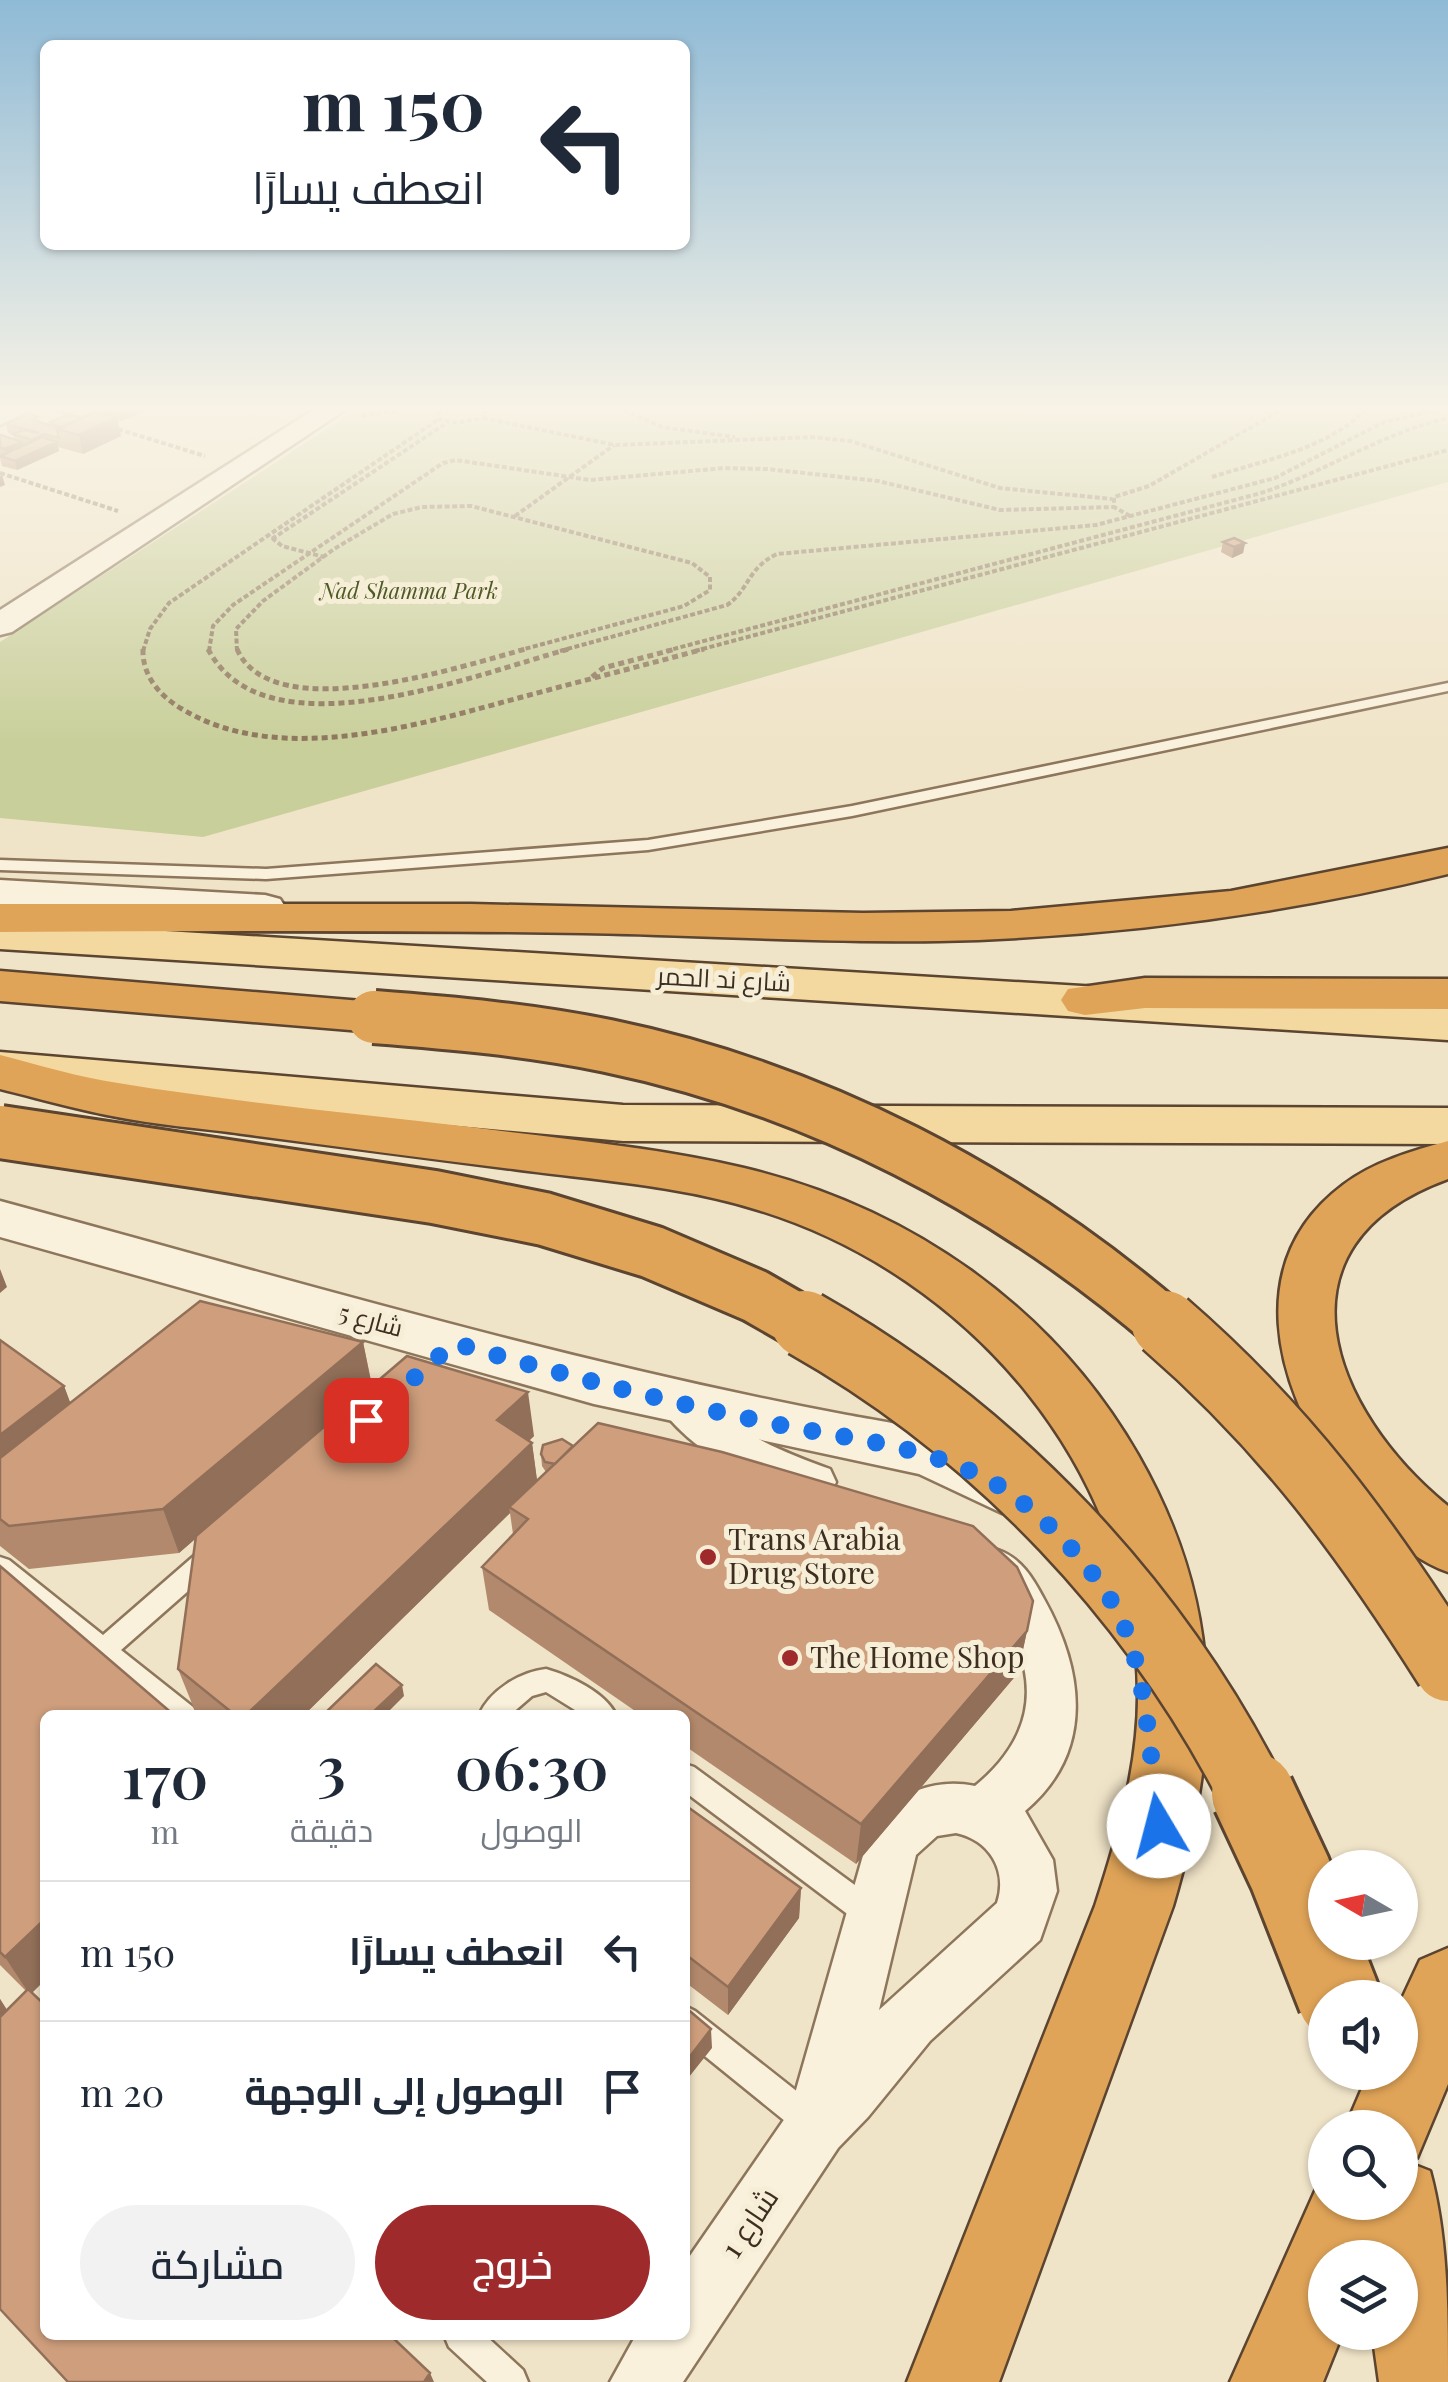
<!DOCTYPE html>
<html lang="ar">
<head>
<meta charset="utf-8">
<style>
  body { margin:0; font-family:"Playfair Display",Cairo,serif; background:#f2f2f3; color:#1f2937; direction:rtl; height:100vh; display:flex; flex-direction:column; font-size:38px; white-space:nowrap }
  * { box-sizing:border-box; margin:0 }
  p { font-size:32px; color:#747a83 }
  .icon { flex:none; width:55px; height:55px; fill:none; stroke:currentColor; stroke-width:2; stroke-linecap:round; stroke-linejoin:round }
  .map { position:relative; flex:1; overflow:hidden; direction:ltr }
  .details { position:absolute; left:40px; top:1710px; width:650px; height:630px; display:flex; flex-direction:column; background:#fff; border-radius:15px; box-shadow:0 2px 8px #0004; direction:rtl }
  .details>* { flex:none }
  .top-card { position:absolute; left:40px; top:40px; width:650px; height:210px; border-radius:15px; box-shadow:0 2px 8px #0004; direction:rtl; background:#fff; color:#1f2937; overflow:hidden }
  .needle { width:65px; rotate:279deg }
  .fabs { position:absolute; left:1308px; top:1850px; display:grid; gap:20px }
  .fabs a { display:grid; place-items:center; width:110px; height:110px; border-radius:50%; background:#fff; box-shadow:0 2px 8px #0004; font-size:50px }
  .pin { position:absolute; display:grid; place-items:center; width:85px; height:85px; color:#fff; margin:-42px; border-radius:20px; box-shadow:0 5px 15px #0006 }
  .me { position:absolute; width:110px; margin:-55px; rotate:352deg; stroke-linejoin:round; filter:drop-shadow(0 0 8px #0008) }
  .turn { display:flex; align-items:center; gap:35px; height:210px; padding:0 40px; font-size:45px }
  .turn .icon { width:130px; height:130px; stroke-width:2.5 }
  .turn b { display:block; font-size:70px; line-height:85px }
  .eta { display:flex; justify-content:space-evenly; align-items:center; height:170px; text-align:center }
  .eta b { font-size:60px; font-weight:600; line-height:70px }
  .button { display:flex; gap:20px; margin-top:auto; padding:20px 40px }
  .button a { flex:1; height:115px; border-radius:60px; background:#9e2a2b; color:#fff; font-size:40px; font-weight:600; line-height:115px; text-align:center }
  .button a+a { background:#f2f2f3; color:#1f2937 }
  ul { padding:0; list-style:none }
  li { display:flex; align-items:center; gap:30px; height:140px; padding:0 40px; border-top:2px solid #e0e1e3 }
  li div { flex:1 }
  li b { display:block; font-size:38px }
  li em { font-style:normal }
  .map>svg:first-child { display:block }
  .green { fill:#c9cf9b }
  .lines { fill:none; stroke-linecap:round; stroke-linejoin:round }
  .service-casing { stroke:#8d765c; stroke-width:5 }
  .minor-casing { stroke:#8d765c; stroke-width:5 }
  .tertiary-casing { stroke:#8d765c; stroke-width:5 }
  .primary-casing { stroke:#5b4430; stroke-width:5 }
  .motorway-casing { stroke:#5b4430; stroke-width:5 }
  .path-far1 { stroke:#8d765c; stroke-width:4; stroke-dasharray:5 2.5; stroke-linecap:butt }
  .path { stroke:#8d765c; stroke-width:5; stroke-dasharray:6 4; stroke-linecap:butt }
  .service { fill:#faf1dc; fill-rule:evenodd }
  .minor { fill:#faf1dc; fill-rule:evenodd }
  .tertiary { fill:#faf1dc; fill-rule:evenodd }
  .primary { fill:#f3d9a0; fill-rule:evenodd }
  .motorway { fill:#e0a458; fill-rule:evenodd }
  .motorway-bridge-far2-casing { stroke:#5b4430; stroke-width:58; stroke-linecap:butt }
  .motorway-bridge-far1-casing { stroke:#5b4430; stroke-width:71; stroke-linecap:butt }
  .motorway-bridge-casing { stroke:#5b4430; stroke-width:88; stroke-linecap:butt }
  .motorway-bridge-far2 { stroke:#e0a458; stroke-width:52 }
  .motorway-bridge-far1 { stroke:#e0a458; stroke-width:66 }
  .motorway-bridge { stroke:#e0a458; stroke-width:82 }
  .wall { fill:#b2896c }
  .shaded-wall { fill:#916f58 }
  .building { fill:#cf9f7d; stroke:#916f58; stroke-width:2.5 }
  .route { stroke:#1a73e8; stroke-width:18; stroke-dasharray:0 32.4 }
  .poi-dot { fill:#9e2a2b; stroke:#f7eed8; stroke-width:4 }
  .labels { text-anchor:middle; stroke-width:10; stroke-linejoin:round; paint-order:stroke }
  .far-park-label { font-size:22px; font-style:italic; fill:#4d5a26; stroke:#f7eed8 }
  .street-label { font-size:25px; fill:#3d2e20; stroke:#f7eed8 }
  .near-poi-label { font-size:30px; fill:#3d2e20; stroke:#f7eed8; text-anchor:start }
  .near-street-label { font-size:30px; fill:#3d2e20; stroke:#f7eed8 }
</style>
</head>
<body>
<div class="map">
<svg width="1448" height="2382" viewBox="0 0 1448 2382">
  <rect width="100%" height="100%" fill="#f0e4c8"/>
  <!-- green -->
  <path class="green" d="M356,410h1092v72l-1245,355 -203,-19v-176z"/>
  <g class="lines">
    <defs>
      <path id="service" d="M1448,683v8l-596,125 -204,34 -382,29 -266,-9v-10l266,9 382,-29 204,-34z
        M211,1546l9,3 3,7 -3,7 -99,87 72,57 4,8h-32l-165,-134v-24l9,3 94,75 99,-86z
        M546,1669c24,7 59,23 70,46h-33l-37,-23 -14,4 -22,19h-31c11,-25 41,-43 67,-46z
        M685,1764l9,3 188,138 4,10 -4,10 -10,4 -10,-4 -177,-133z
        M685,2006l10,5 128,101 4,11 -4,11 -11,4 -11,-4 -116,-94z
        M444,2335h41l38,35 5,12h-41l-38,-35z"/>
      <path id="minor" d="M0,410h30l-30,15z
        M681,1386c24,8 38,29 59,42 28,18 59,30 90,41l6,13 -6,13c-46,16 -149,-50 -171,-91l6,-12z
        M998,1550c23,8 35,28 46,49 40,72 51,153 -19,212l28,49 4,31 -17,49 -110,101 -62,76 -30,31 -155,234h-73l26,-47h49v-72l105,-152 82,-287c26,-31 62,-46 103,-38 57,-47 68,-103 28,-168 -9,-16 -21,-30 -29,-47l7,-15zM956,1833c33,7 52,37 41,70l-118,107 37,-155 21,-19z"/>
      <path id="tertiary" d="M313,410h32l-333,222 -12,3v-25z
        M0,880l265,15 15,4 6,9 -6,9 -15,4 -265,-17z
        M0,1201c281,76 561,160 847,214 53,10 158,23 184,74l-8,17 -21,7 -83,-39 -325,-70 -594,-167z"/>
      <path id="primary" d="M0,921l1448,87v32l-1448,-91z
        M0,1052l623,53 825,3v36l-825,-3 -623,-57z"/>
      <path id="motorway" d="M1448,848v26c-168,41 -337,63 -509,67 -119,2 -237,-6 -356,-8 -194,-3 -389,-2 -583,-1v-28h471l392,9 148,-2 220,-20z
        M0,971l374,31 18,4 7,11 -7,11 -18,4 -374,-31z
        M1145,978l303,1v30l-303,-1 -60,7 -17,-4 -7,-11 7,-11z
        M0,1055c39,10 78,22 118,28 116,19 235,30 352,44 92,12 184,20 274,41 165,39 309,139 394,287 87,152 83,288 35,451l-174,476h-92l188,-476c22,-68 43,-138 43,-210 -1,-226 -168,-421 -380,-486 -79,-25 -164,-30 -245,-41 -90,-11 -180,-23 -270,-35 -43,-6 -88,-9 -131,-18 -37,-7 -75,-18 -112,-27z
        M1448,1141v38c-182,66 -117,232 0,327v66c-46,-16 -85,-61 -112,-100 -61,-88 -94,-211 7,-287 30,-23 69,-34 105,-44z
        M1448,1948v136l-31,74 -10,4 23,9c18,66 18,140 18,211h-69l-7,-50h28v-74h-75v74h18l-20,50h-93l94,-211 1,31h75v-74h-55l24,-56h31v-69l20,-43z"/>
    </defs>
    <!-- service casing -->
    <use href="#service" class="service-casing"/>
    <!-- minor casing -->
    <use href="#minor" class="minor-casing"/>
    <!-- tertiary casing -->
    <use href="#tertiary" class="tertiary-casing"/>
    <!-- primary casing -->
    <use href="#primary" class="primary-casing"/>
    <!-- motorway casing -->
    <use href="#motorway" class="motorway-casing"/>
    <!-- path-far1 -->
    <path class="path-far1" d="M53,410l27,8
      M439,410v9l18,4 26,-5 4,-8
      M624,410l38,17 73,10
      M362,416l38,-6
      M483,418l132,27 197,-8 38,4 150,47 112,11
      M111,427l94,29
      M0,473l118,38
      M1212,477c49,-16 116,-28 153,-67
      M515,516l99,-71
      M1130,516l-16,-9v-10l35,-11 132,-76
      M272,538l10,8 42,11
      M272,539l176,-117
      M143,651l7,-22 19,-26 270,-184
      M209,651l4,-25 20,-21 210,-142 13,-3 134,20 134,-12 43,1 111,12 122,29 114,-3
      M237,651l-1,-22 27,-28 71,-52 59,-35 29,-7 49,-1 221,57 18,14v13l-26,16 -167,45
      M560,651l167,-46c23,-16 20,-37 50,-51l319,-29 179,-47 109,-56 52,-12
      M666,651l595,-158c64,-21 121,-60 187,-75
      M695,651l753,-201"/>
    <!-- path -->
    <path class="path" d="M143,649c-1,27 17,47 39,60 99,60 242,14 344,-13 59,-16 119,-31 178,-47
      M208,649c57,110 271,24 361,0
      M237,649c35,81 228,16 289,0
      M592,677l11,-9 73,-19"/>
    <!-- service -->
    <use href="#service" class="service"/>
    <!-- minor -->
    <use href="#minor" class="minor"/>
    <!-- tertiary -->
    <use href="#tertiary" class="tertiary"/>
    <!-- primary -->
    <use href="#primary" class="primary"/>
    <!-- motorway -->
    <use href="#motorway" class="motorway"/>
    <defs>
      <path id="motorway-bridge-far2" d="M374,1017c78,6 157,13 234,29 207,43 400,143 560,281
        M0,1132l434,65 110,22 108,33 103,44 54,31"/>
      <path id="motorway-bridge-far1" d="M805,1324c191,108 350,276 449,472
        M1165,1324c120,104 199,211 283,344"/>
      <path id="motorway-bridge" d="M1253,1794l37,79 49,125"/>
    </defs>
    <!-- motorway-bridge-far2 casing -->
    <use href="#motorway-bridge-far2" class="motorway-bridge-far2-casing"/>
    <!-- motorway-bridge-far1 casing -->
    <use href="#motorway-bridge-far1" class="motorway-bridge-far1-casing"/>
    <!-- motorway-bridge casing -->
    <use href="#motorway-bridge" class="motorway-bridge-casing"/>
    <!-- motorway-bridge-far2 -->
    <use href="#motorway-bridge-far2" class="motorway-bridge-far2"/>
    <!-- motorway-bridge-far1 -->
    <use href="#motorway-bridge-far1" class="motorway-bridge-far1"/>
    <!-- motorway-bridge -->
    <use href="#motorway-bridge" class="motorway-bridge"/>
  </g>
  <!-- wall -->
  <path class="wall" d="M100,410h50l-29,11 -4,-1 4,16 -38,18 -25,-7 1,4 -42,19 -15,-4 -2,-8v-23l14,4 -1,-5 -5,-1 -2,-9 32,-7 2,5 10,3v-3l32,-4 18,-5z
    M1223,542l22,1 -2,10 -11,5 -11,-6z
    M0,1340l64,46 6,17 293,-61 9,43 162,51 -5,5 3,2 5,38 9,-9 -4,-6 -1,-12 32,-8 454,185 -9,42 -162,191 -171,-118v-31h-44l-152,-105 -7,-43 31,-33 -3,-21 -206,202h-104l-5,-4 -17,-42 17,-130 -16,14 -150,16 -29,-23z
    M0,1566l32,426 -32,317v-310l7,11 19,-19 -26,-26z
    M685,1805l116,83 -2,30 -71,97 -43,-33z"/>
  <!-- shaded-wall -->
  <path class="shaded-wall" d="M125,410h25l-29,11 -2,-9z
    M117,417l4,19 -38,18 -4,-19z
    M22,442l2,9 -16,7 -3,-9z
    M57,442l2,9 -42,19 -2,-9z
    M2,475l3,10 -5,2v-11z
    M1245,543l-2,10 -11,5 2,-11z
    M0,1269l7,18 -7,6z
    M363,1342l9,45 -193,166 -16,-44z
    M64,1386l17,45 -81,63v-59z
    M528,1392l6,44 -30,28 -7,-44z
    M532,1443l6,44 -29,20 1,6 -206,202h-58z
    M1027,1631l-9,42 -162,191 5,-40z
    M402,1685l2,11 -19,19h-15z
    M801,1888l-2,30 -71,97v-28z
    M45,1919v61l-15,15 -25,-38z
    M0,1999l14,22 -14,14z
    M711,2029l1,19 -27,34v-19z
    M430,2373l4,9h-10z"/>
  <!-- building -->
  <path class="building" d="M95,412l22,5 -38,18 -22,-6z
    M28,414l10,3 -5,3 27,8 -3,1 2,9 -15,-4 -12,6 -19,-6 10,-4 16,3 -33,-9z
    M68,415l14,3 -21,10 -11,-6z
    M0,435h1l21,7 -17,7 -5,-2z
    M42,437l15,5 -42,19 -15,-5z
    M1234,538l11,5 -11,4 -11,-5z
    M200,1301l163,41 -200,167 -154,17 -9,-7v-61z
    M0,1340l64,46 -64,49z
    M407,1356l121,36 -31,28 35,23 -286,272h-11l-57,-46 18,-133z
    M598,1423l124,29 251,74 44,41 16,34 -6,30 -166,193 -379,-257 46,-48 -19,-12z
    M562,1439l11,7 -18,18 -10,-2 -4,-8 2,-9z
    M0,1566l174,149h-129v204l-40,38 -5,-5z
    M376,1664l26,21 -32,30h-47z
    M685,1805l116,83 -73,99 -43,-33z
    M28,1989l17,16v330h345l40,38 -6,9h-356l-68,-73v-292z
    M685,2007l26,22 -26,34z"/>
  <!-- sky -->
  <linearGradient id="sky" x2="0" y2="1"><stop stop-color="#8fbad6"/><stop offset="0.55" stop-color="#f8f3e6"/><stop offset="1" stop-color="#f8f3e6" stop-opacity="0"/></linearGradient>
  <rect width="1448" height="743" fill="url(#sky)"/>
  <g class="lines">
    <!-- route -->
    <path class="route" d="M366,1420l88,-77c100,29 200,56 302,77 76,17 157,22 227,57 49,24 114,91 137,140 28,58 30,145 39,209"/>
  </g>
  <!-- markers -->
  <g class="poi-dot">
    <circle cx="708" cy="1557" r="10"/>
    <circle cx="790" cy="1658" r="10"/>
  </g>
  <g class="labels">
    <!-- far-park labels -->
    <g class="far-park-label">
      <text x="409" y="599">Nad Shamma Park</text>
    </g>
    <!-- street labels -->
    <g class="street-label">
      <text transform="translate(724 979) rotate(3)" y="9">شارع ند الحمر</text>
      <text transform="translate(371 1320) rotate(15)" y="9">شارع 5</text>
    </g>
    <!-- near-poi labels -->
    <g class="near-poi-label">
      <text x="728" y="1550">Trans Arabia<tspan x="728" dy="34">Drug Store</tspan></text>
      <text x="810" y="1668">The Home Shop</text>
    </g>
    <!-- near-street labels -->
    <g class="near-street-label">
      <text transform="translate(750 2223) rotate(-56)" y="10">شارع 1</text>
    </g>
  </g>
</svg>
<div class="fabs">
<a><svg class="needle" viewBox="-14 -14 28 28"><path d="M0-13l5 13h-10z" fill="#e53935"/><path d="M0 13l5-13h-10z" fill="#747a83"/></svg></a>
<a><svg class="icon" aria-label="sound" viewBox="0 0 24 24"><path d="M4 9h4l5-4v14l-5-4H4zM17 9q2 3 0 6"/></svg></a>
<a><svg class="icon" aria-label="search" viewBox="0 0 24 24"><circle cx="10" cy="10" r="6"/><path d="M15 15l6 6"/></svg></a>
<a><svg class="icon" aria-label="layers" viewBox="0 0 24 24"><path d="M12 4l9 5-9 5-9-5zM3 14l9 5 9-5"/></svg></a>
</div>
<div class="pin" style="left:366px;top:1420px;background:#d93025"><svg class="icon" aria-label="arrive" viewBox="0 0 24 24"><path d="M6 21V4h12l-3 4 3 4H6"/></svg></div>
<svg class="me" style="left:1159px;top:1826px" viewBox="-20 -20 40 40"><circle r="19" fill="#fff"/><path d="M0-13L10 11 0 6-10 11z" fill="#1a73e8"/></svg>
<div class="top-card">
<div class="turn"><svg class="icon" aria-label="left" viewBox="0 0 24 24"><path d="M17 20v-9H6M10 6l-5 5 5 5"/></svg><div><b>150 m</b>انعطف يسارًا</div></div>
</div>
<section class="details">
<div class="eta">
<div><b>06:30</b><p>الوصول</p></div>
<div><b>3</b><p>دقيقة</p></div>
<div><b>170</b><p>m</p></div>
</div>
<ul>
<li><svg class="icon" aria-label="left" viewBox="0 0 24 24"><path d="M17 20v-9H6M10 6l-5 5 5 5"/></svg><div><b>انعطف يسارًا</b></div><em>150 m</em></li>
<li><svg class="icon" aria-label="arrive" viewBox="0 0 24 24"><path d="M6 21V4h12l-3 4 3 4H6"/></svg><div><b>الوصول إلى الوجهة</b></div><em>20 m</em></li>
</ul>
<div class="button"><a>خروج</a><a>مشاركة</a></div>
</section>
</div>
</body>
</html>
